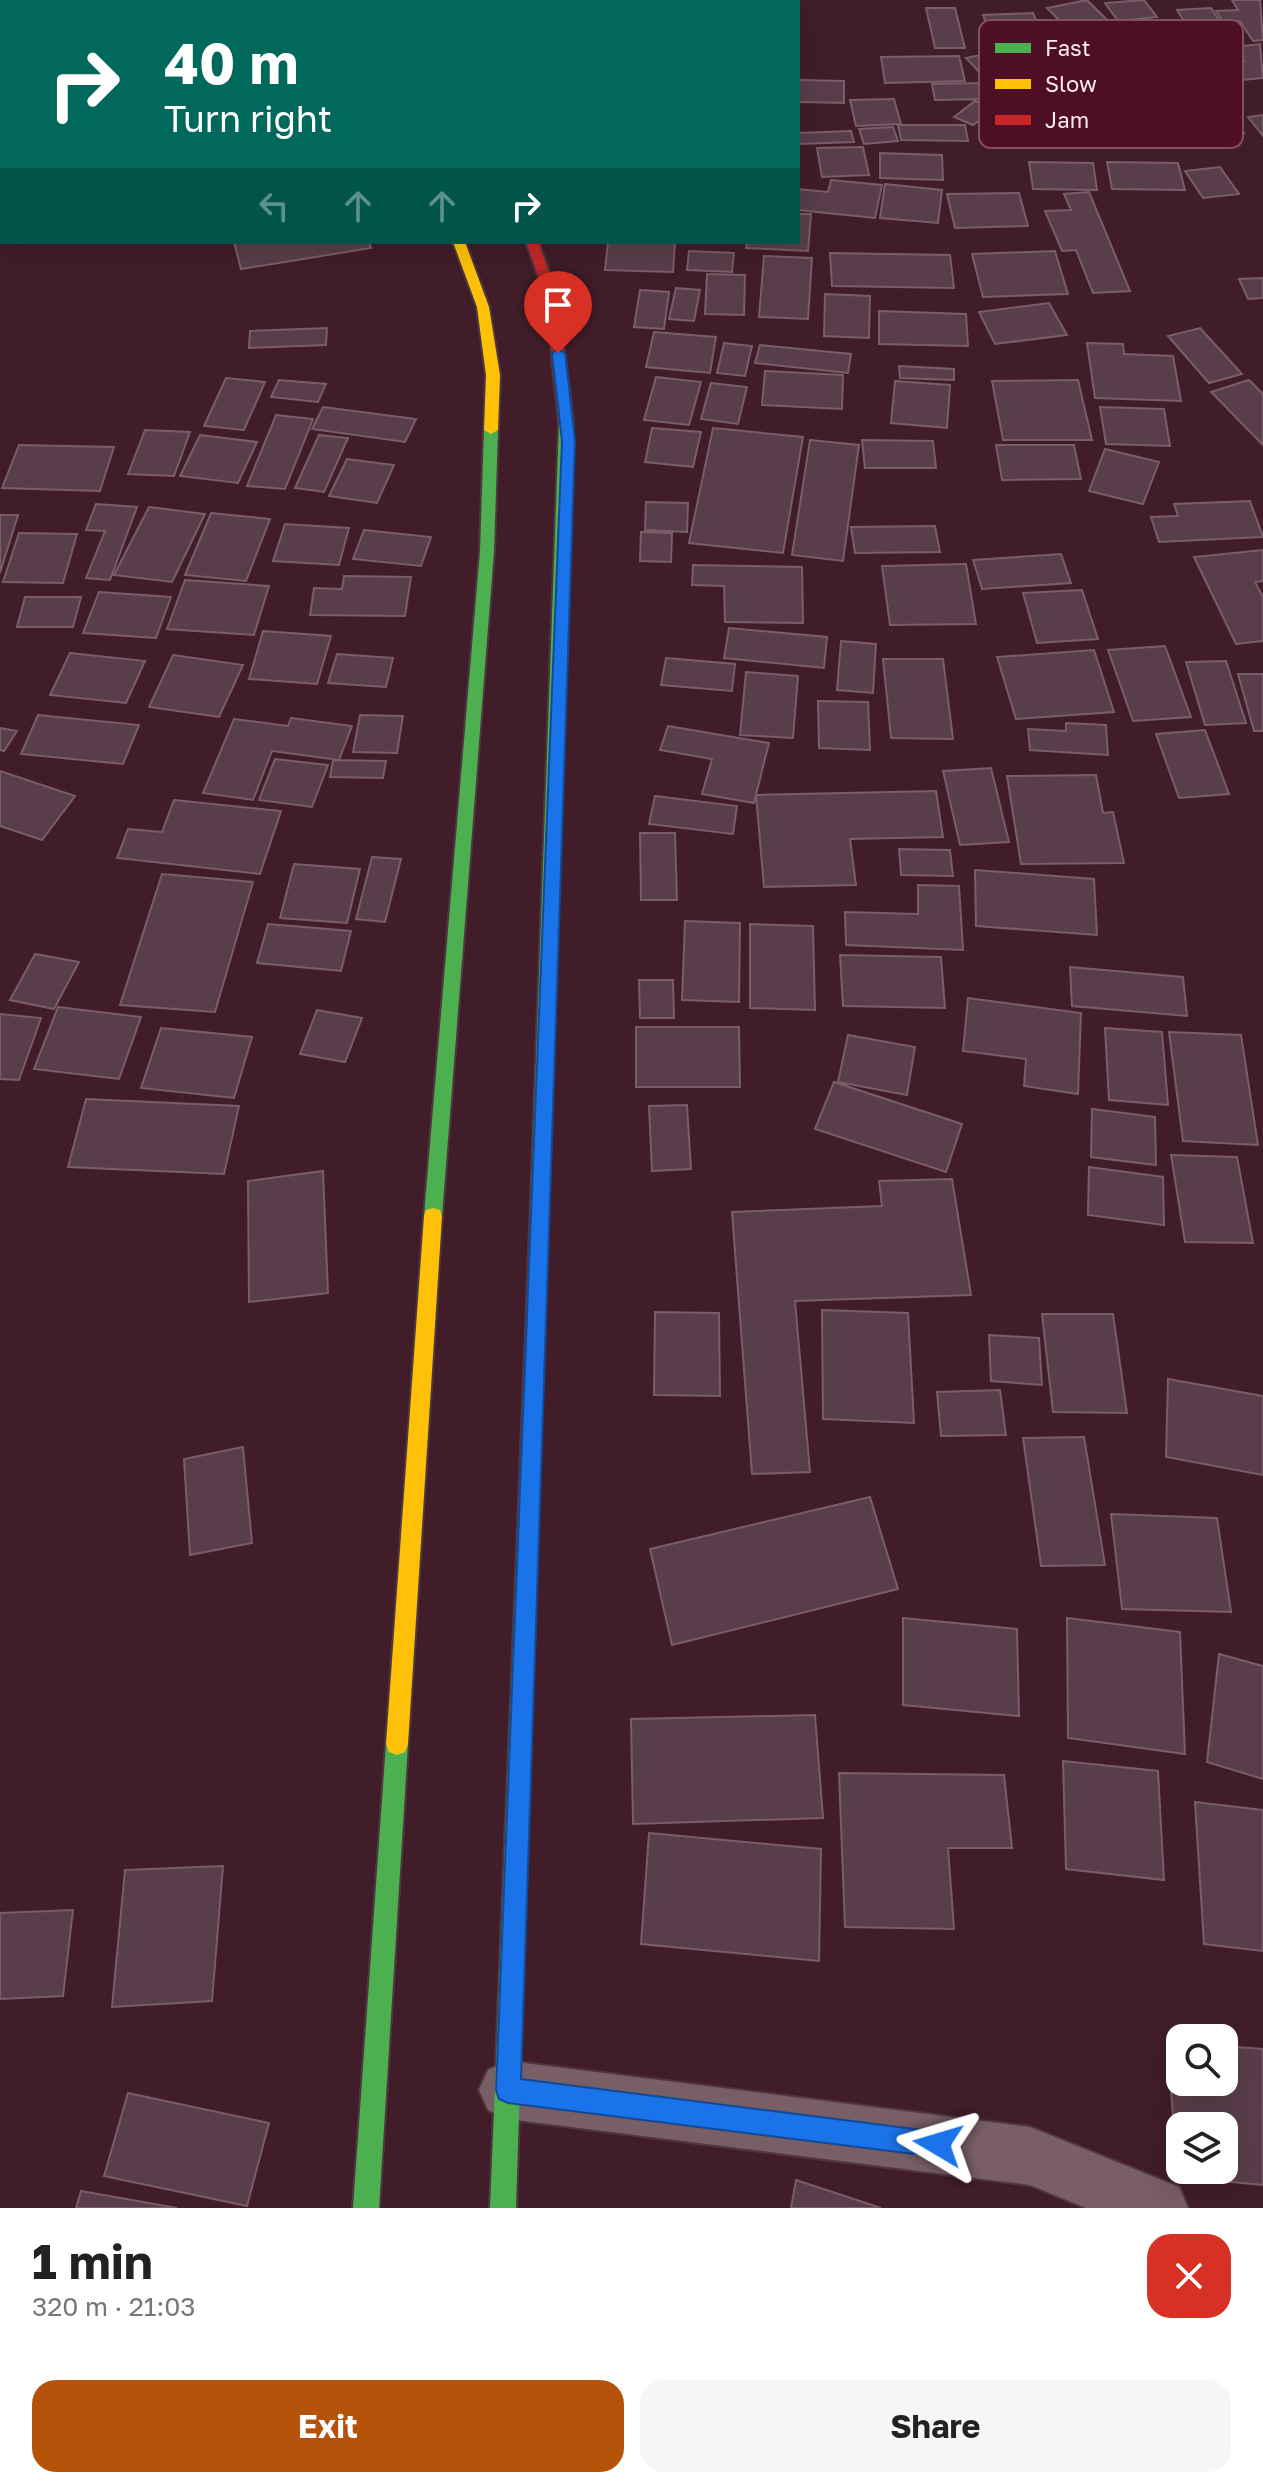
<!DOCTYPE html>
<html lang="en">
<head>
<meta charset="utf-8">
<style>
  body { margin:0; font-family:"Golos Text",sans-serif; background:#f6f6f6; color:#222; height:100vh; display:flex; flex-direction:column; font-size:30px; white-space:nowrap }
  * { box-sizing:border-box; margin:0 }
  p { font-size:26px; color:#767676 }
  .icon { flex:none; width:44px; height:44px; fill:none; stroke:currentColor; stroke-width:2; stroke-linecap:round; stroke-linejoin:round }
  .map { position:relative; height:2208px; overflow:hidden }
  .side { display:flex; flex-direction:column; background:#fff; flex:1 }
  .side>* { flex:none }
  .banner { position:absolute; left:0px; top:0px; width:800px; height:244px; box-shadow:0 8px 32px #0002; background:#00695c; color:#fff; overflow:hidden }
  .controls { position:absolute; left:1166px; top:2024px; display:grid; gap:16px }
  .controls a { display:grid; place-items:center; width:72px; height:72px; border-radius:16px; background:#fff; box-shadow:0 8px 32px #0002; font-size:40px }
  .pin { position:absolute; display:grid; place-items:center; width:68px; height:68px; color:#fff; margin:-82px -34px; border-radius:50% 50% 50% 0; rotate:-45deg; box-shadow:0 0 8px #0007 }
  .pin .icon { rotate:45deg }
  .me { position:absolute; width:88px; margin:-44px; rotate:277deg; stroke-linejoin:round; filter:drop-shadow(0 0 6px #0008) }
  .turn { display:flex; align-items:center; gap:28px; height:168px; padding:0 32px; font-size:36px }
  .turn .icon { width:104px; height:104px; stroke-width:2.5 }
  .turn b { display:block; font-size:56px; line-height:68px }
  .lanes { display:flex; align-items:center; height:76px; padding:0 32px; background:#0003; justify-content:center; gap:40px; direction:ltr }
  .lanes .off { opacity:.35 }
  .round { display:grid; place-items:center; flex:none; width:84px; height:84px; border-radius:24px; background:#f6f6f6 }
  .summary { display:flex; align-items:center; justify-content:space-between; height:136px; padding:0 32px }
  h1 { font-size:48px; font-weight:700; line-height:60px }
  .primary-button { display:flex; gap:16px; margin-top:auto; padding:16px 32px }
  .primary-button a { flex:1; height:92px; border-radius:24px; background:#b45309; color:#fff; font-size:32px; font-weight:700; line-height:92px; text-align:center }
  .primary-button a+a { background:#f6f6f6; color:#222 }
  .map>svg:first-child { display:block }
  .building { fill:#583e4a; stroke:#795d69; stroke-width:2; fill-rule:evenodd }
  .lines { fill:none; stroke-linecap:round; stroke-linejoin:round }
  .street-casing { stroke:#4e373e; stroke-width:4 }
  .fast-casing { stroke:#4e373e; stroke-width:4 }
  .slow-casing { stroke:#4e373e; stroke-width:4 }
  .jam-casing { stroke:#4e373e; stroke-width:4 }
  .street { fill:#785e65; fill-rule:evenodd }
  .fast { fill:#4caf50; fill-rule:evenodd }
  .slow { fill:#ffc107; fill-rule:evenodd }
  .jam { fill:#c62828; fill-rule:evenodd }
  .route { fill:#1a73e8; stroke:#114b97; stroke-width:2 }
  .key { fill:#4e0f25; stroke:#825161; stroke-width:2 }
  .key-label { font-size:22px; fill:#fcebee }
</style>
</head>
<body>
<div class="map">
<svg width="1263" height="2208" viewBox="0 0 1263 2208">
  <rect width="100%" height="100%" fill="#401d29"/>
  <!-- building -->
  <path class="building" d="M497,0h71l-71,2z
    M616,0h77v2h-77z
    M1087,0l20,20 -40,8 -20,-20z
    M1144,0l13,17 -39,4 -13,-18z
    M1232,0h28l3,40 -10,1 -13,-20 -17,1 -7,-11 22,-1z
    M926,8h29l10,40h-30z
    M1211,8l11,17 7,-1 10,15 -82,7 -8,-13 40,-4 -12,-19z
    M1033,13l9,22 -51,2 -8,-22z
    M1260,44l3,34 -53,5 -11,-18 45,-4 -10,-14z
    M991,53l14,15 -25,5 -14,-15z
    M959,56l6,25 -80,2 -4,-26z
    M798,80l46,1v22l-46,-1z
    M983,83l4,16 -52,1 -3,-16z
    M894,99l7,25 -45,2 -6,-26z
    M975,101l20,8 -22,16 -19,-8z
    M1231,114l13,19 -80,8 -13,-19z
    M1263,115v21l-15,-19z
    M898,125h67l3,16 -67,-1z
    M893,127l5,14 -34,3 -5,-15z
    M851,131l3,11 -56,2v-11z
    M863,147l6,28 -47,2 -5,-29z
    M880,153l62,2 1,25 -63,-2z
    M1029,162l64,1 4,27 -64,-1z
    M1107,162l71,1 7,27 -73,-1z
    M1220,167l19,27 -36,4 -18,-27z
    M831,180l51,5 -7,33 -77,-8v-21l30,3z
    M885,184l57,6 -4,33 -58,-5z
    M1089,192l41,99 -37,2 -17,-43 -14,1 -17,-40 26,-1 -7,-16z
    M1019,193l9,33 -73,2 -8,-34z
    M798,214h13l-3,37 -62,-3 1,-6h51z
    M234,242h135l2,6 -130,21z
    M608,242h67l-2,30 -68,-2z
    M689,251l45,2 -2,19 -45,-2z
    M1055,251l13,43 -85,3 -11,-43z
    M830,253l120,2 4,33 -122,-2z
    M764,256l48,2 -4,61 -49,-2z
    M707,274l38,1 -1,40 -39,-1z
    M1263,278v20l-15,1 -9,-20z
    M676,288l24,2 -6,31 -25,-2z
    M640,290l29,2 -5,37 -30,-2z
    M825,294l45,2 -1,42 -45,-2z
    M1049,303l18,32 -72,9 -16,-32z
    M879,311l87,3 2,32 -89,-2z
    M327,328l-1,17 -77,3 1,-17z
    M1200,328l42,46 -33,9 -41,-47z
    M654,332l62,5 -6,36 -64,-6z
    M724,343l28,3 -7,30 -28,-3z
    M1087,343l36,1 1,10 49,2 8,45 -86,-3z
    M760,345l91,9 -3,19 -93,-10z
    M899,366l55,3v11l-54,-2z
    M765,371l78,4 -1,34 -80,-4z
    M656,377l45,5 -12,43 -45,-5z
    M226,378l39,4 -21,48 -40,-4z
    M279,380l47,4 -8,18 -47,-5z
    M1078,380l14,60h-89l-11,-59z
    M1249,380l14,14v51l-52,-53z
    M895,381l55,4 -3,43 -56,-5z
    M711,383l36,4 -9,37 -37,-5z
    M323,407l93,12 -11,23 -93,-13z
    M1100,407l64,2 6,37 -64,-2z
    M276,415l37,4 -28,70 -38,-3z
    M652,428l49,4 -8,35 -48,-5z
    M713,428l90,9 -20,116 -94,-10z
    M145,430l45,2 -16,44 -46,-2z
    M200,435l57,7 -19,41 -58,-7z
    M319,435l29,3 -24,54 -29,-4z
    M810,440l49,5 -16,116 -51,-6z
    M862,440l71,1 3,27h-71z
    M19,445l95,2 -14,44 -98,-3z
    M996,445h78l7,34 -79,1z
    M1105,449l54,13 -16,42 -54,-13z
    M347,459l47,6 -17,38 -48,-7z
    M1250,501l13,36 -104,5 -8,-25 27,-1 -4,-12z
    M646,502l42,1 -1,29 -42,-2z
    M96,504l41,3 -27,73 -24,-2 19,-47 -19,-1z
    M149,507l56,7 -33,68 -58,-7z
    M211,513l59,6 -24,62 -61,-6z
    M0,515h18l-18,58z
    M285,524l64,4 -10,37 -66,-4z
    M935,526l5,26 -85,1 -4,-26z
    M364,530l67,7 -10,29 -68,-7z
    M641,532l31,1 -1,29 -31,-1z
    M19,533l58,1 -14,49 -60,-1z
    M1263,550v31l-8,1 8,15v44l-27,3 -42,-87z
    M1061,554l10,29 -89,6 -9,-29z
    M966,564l10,60 -86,1 -8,-59z
    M693,565l109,2 1,56 -78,-1 -1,-36 -32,-1z
    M344,576l67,1 -6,39 -95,-1 4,-27 28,1z
    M185,580l84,6 -15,49 -87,-6z
    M1082,590l16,49 -61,4 -14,-50z
    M99,592l72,5 -15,41 -73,-5z
    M25,597h56l-8,30h-56z
    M729,628l98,9 -3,31 -100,-10z
    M263,631l68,5 -14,48 -68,-5z
    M841,641l35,3 -3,49 -36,-3z
    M1165,646l26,71 -58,4 -25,-71z
    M1094,650l20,62 -98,7 -19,-62z
    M70,653l75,8 -19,42 -76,-8z
    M337,654l56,4 -7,29 -58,-4z
    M173,655l70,10 -24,52 -70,-10z
    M666,658l69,6 -3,27 -71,-6z
    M883,659h60l10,80 -62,-1z
    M1226,661l20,62 -41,2 -19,-63z
    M746,672l52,4 -5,62 -53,-3z
    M1238,674h25v57h-9z
    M818,701l50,1 2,48 -51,-2z
    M38,715l101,10 -16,39 -102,-10z
    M360,715l43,1 -6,37 -44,-1z
    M291,718l61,8 -13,34 -67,-9 -19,49 -50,-7 31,-74 54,7z
    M1066,723l40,2 2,30 -78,-5 -2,-21 38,2z
    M668,726l101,17 -15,60 -52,-9 10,-35 -52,-9z
    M0,728l17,3 -13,20 -4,-1z
    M1205,730l24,64 -50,4 -23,-64z
    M275,759l53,6 -16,42 -53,-7z
    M333,760l53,1 -3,17 -53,-1z
    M991,768l18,74 -49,3 -17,-74z
    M0,771l75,25 -33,44 -42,-14z
    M1096,775l7,38 10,-1 11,51 -103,1 -14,-88z
    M936,791l7,46 -93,2 6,46 -92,2 -8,-92z
    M655,796l82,10 -4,28 -84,-10z
    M174,800l107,11 -21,63 -143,-16 11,-29 34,3z
    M640,833h35l2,67h-36z
    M899,849l51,1 3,26 -52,-1z
    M372,857l29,2 -16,63 -29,-3z
    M294,864l66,5 -13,54 -67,-5z
    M975,870l119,9 3,56 -121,-9z
    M162,874l91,8 -38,130 -95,-7z
    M918,885l41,1 4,64 -117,-5 -1,-33 73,2z
    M685,921l55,2 -1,79 -57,-2z
    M268,924l83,7 -10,40 -84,-8z
    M750,924l63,2 2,84 -65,-2z
    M35,954l44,8 -25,47 -44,-9z
    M840,955l101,2 4,51 -102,-2z
    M1070,967l113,10 4,39 -115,-10z
    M639,980h34l1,38h-34z
    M968,998l113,15 -3,81 -54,-8 2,-27 -63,-8z
    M58,1007l83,10 -22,62 -85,-10z
    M317,1010l45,8 -17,44 -45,-8z
    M0,1014l41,4 -22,62 -19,-1z
    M636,1027h103l1,60h-104z
    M161,1028l91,9 -18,61 -93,-10z
    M1105,1028l57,4 6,73 -59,-5z
    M1169,1032l72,3 17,110 -75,-4z
    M848,1035l67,12 -8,48 -69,-13z
    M834,1082l128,42 -16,48 -131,-43z
    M86,1099l153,7 -15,68 -156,-7z
    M687,1105l4,64 -39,2 -3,-65z
    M1092,1109l63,8 1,48 -65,-8z
    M1171,1155l66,2 16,86 -68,-1z
    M1089,1167l74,10 1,48 -76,-10z
    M323,1171l5,122 -79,9 -1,-121z
    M952,1179l19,116 -176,6 15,171 -58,2 -20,-262 150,-6 -3,-25z
    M822,1310l86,3 6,110 -91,-4z
    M655,1312l64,1 1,83 -66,-1z
    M1042,1314h71l14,99 -74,-1z
    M989,1335l50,3 3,47 -51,-4z
    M1168,1379l95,17v79l-97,-18z
    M1000,1390l6,45 -65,1 -4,-44z
    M1084,1437l21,128 -64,1 -18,-128z
    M243,1447l9,96 -62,12 -6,-96z
    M870,1497l28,92 -226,56 -22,-96z
    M1111,1514l106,4 14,94 -109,-3z
    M903,1618l114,11 2,87 -116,-11z
    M1067,1618l113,14 5,122 -117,-16z
    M1219,1654l44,12v113l-56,-17z
    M815,1715l8,103 -190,6 -2,-105z
    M1063,1761l95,10 6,109 -98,-11z
    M839,1773l165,2 8,73h-64l6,81 -109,-2z
    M1195,1802l68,8v141l-59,-7z
    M649,1833l172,16 -2,112 -178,-17z
    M223,1866l-11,135 -100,6 13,-137z
    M73,1910l-10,86 -63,3v-86z
    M1167,2041l13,1v40h44v-36l39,3v136l-85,-8zM1180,2126h44v44h-44z
    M128,2093l141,30 -22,83 -143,-30z
    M796,2180l85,28h-90z
    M81,2191l96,17h-101z"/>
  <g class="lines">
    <defs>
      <path id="street" d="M508,2061l522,66 149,60 9,21h-102l-56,-23 -522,-66 -20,-9 -9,-20 9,-20z"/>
      <path id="fast" d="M313,0h11l1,2h-11z
        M566,419l7,4 -25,803 -2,6 -7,2 -7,-2 -2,-6 29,-803z
        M491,426l7,4 -4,121 -52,665 -2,6 -7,2 -7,-2 -2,-6 56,-665 4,-121z
        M527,1539l7,3 3,7 -21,659h-26l27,-659 3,-7z
        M397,1733l8,3 3,8 -29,464h-26l33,-464 3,-8z"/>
      <path id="slow" d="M453,242h12l24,65 11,68 -2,55 -7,4 -7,-4 2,-55 -9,-68z
        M433,1208l7,2 2,6 -34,528 -3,8 -8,3 -8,-3 -3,-8 38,-528 2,-6z"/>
      <path id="jam" d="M526,242h12l19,52 16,129 -7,4 -7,-4 -14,-129z
        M539,1218l7,2 2,6 -11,323 -3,7 -7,3 -7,-3 -3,-7 13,-323 2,-6z"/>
    </defs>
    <!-- street casing -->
    <use href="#street" class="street-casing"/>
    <!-- fast casing -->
    <use href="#fast" class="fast-casing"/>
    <!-- slow casing -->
    <use href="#slow" class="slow-casing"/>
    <!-- jam casing -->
    <use href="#jam" class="jam-casing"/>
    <!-- street -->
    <use href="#street" class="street"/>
    <!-- fast -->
    <use href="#fast" class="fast"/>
    <!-- slow -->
    <use href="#slow" class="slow"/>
    <!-- jam -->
    <use href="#jam" class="jam"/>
  </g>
  <!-- route -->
  <path class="route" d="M558,349l7,4 10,88 -54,1638 417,53 9,3 3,9 -3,9 -9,4 -430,-54 -9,-4 -3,-9 66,-1649 -10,-88z"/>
  <!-- legend -->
  <rect x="979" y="20" width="264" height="128" rx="12" class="key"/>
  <rect x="995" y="43" width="36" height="10" fill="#4caf50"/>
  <rect x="995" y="79" width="36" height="10" fill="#ffc107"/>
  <rect x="995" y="115" width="36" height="10" fill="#c62828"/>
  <g class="key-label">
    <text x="1045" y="56">Fast</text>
    <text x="1045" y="92">Slow</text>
    <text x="1045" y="128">Jam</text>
  </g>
</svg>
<div class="controls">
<a><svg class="icon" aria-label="search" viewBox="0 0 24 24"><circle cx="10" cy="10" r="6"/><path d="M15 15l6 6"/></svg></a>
<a><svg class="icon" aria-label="layers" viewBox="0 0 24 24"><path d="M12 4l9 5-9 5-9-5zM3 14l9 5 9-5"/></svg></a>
</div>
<div class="pin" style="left:558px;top:353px;background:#d93025"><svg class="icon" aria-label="arrive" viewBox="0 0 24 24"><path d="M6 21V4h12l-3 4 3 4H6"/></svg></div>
<svg class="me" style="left:938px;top:2144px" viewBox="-20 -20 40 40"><path d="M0-17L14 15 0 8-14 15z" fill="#1a73e8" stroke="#fff" stroke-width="4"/></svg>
<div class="banner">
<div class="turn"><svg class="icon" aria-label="right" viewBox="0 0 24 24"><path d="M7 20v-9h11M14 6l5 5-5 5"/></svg><div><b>40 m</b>Turn right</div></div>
<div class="lanes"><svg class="icon off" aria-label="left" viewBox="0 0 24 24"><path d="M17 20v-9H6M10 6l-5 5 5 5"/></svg><svg class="icon off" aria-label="ahead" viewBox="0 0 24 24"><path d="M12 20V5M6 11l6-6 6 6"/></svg><svg class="icon off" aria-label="ahead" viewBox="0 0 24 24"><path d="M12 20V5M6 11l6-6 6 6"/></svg><svg class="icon" aria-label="right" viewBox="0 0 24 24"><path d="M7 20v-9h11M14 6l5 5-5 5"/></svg></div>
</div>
</div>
<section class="side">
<div class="summary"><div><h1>1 min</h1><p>320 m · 21:03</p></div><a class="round" style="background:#d93025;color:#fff"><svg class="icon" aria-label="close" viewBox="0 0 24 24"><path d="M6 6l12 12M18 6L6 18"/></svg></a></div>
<div class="primary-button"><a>Exit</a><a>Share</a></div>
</section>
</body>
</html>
